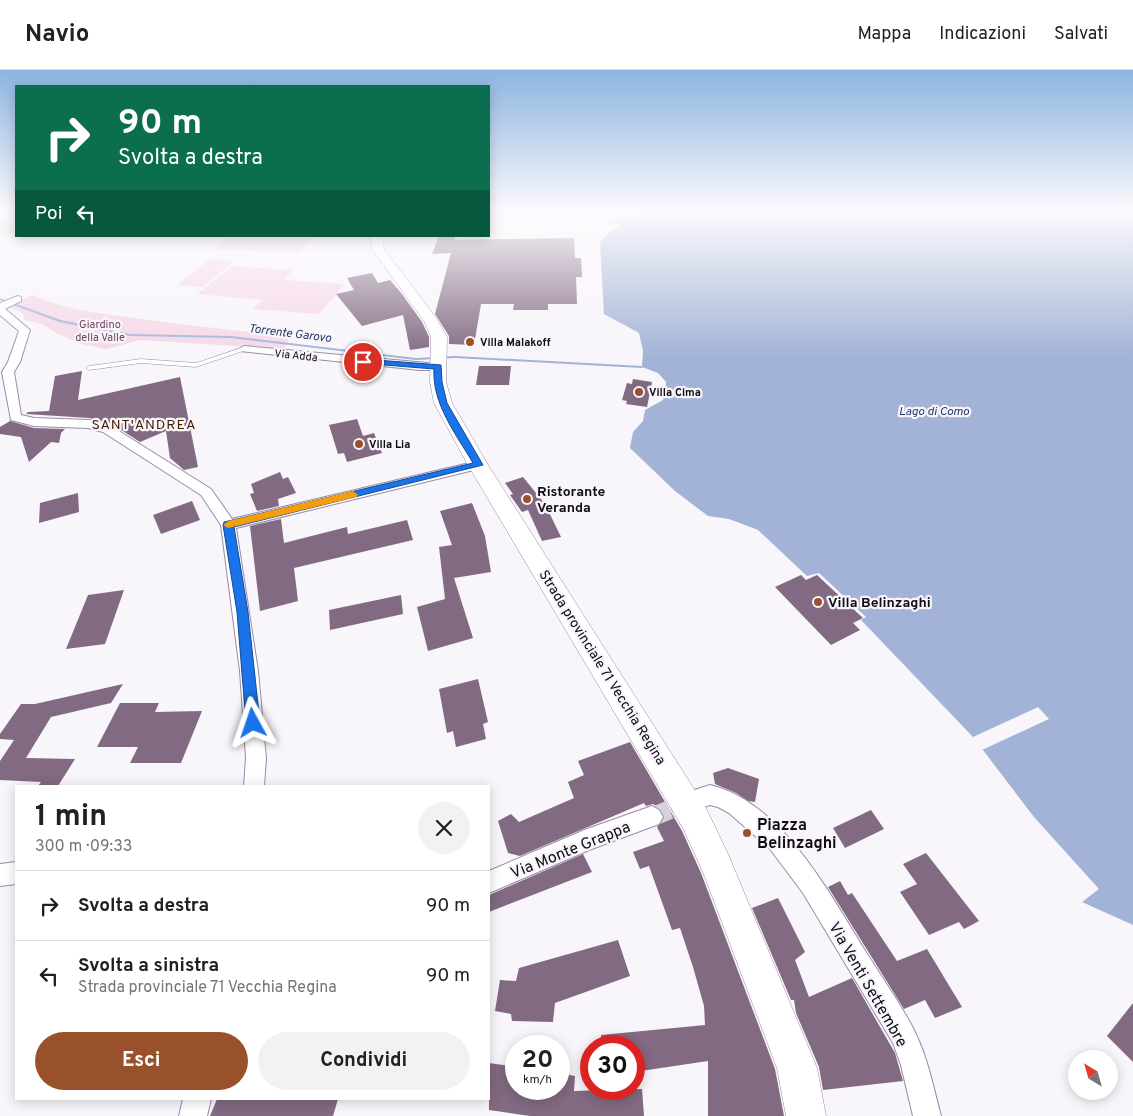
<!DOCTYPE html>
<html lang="it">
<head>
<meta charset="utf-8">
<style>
  body { margin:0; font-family:Overpass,sans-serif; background:#f2f2f2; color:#202124; height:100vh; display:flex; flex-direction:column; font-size:19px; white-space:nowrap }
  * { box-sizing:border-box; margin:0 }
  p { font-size:16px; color:#757577 }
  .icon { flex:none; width:28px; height:28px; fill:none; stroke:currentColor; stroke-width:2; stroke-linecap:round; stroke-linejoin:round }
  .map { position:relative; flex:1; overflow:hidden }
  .side { position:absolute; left:15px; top:715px; width:475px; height:315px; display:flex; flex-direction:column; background:#fff; border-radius:0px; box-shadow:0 2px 12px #0003 }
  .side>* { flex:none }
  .banner { position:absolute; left:15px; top:15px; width:475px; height:152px; border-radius:0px; box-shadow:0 2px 12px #0003; background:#0b6e4f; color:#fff; overflow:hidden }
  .needle { width:32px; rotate:323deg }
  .tools { position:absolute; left:1068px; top:980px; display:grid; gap:10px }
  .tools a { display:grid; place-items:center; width:50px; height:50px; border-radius:50%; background:#fff; box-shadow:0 2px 12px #0003; font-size:25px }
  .speed { position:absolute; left:505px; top:965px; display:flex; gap:10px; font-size:25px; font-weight:700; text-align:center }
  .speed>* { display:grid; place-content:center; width:65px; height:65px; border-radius:50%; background:#fff; box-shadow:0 2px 12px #0003; line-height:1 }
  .speed small { font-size:12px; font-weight:400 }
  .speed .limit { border:8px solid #d22; background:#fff; color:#111 }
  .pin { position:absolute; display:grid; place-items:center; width:42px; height:42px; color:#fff; margin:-21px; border:2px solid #fff; border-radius:50%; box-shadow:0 1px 5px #0007 }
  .me { position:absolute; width:55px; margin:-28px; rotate:355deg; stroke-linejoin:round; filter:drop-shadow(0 0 4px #0008) }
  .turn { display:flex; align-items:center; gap:18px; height:105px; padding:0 20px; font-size:22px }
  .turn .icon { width:65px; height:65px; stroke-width:2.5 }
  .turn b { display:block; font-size:35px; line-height:42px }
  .then { display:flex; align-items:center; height:48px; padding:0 20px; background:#0003; gap:10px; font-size:19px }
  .round { display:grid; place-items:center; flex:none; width:52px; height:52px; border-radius:26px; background:#f2f2f2 }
  .summary { display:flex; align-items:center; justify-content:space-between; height:85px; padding:0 20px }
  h1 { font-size:30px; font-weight:700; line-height:38px }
  .button { display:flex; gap:10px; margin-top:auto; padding:10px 20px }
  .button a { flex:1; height:58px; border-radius:30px; background:#98512b; color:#fff; font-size:20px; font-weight:700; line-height:58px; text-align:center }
  .button a+a { background:#f2f2f2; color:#202124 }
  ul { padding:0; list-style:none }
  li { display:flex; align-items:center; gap:15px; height:70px; padding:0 20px; border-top:1px solid #e0e0e0 }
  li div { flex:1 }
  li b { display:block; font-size:19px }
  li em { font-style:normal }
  header { display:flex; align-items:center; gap:30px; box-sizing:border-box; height:70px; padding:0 25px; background:#fff; border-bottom:1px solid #e0e0e0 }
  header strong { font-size:24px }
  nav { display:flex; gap:28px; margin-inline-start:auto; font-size:18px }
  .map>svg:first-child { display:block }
  .green { fill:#f5d7e6 }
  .water { fill:#a2b3d7 }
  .pier { fill:#f8f5fb }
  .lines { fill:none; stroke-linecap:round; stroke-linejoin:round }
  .stream { fill:#a2b3d7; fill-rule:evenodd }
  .building { fill:#826a82 }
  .street-tunnel { stroke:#d5d2d9; stroke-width:19; stroke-dasharray:19 9; stroke-linecap:butt }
  .highway-tunnel { stroke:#d5d2d9; stroke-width:15; stroke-dasharray:15 8; stroke-linecap:butt }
  .lane-casing { stroke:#988ba9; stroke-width:1 }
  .street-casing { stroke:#988ba9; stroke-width:2 }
  .secondary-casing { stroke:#988ba9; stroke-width:1 }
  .lane { fill:#fff; fill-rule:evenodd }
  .street { fill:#fff; fill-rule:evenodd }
  .secondary { fill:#fff; fill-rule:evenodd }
  .route { fill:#1a73e8; stroke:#114b97 }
  .slow { fill:#f59e0b }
  .poi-dot { fill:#98512b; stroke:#f8f5fb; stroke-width:2 }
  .labels { text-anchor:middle; stroke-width:4.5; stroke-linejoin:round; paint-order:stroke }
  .far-park-label { font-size:11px; fill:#733e5c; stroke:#f8f5fb }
  .far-poi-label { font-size:11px; font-weight:bold; fill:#110c17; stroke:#f8f5fb; text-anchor:start }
  .far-street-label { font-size:11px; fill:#110c17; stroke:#f8f5fb }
  .far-water-label { font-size:12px; font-style:italic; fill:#243866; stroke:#f8f5fb }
  .far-quarter-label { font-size:14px; letter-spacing:1px; fill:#471900; stroke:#f8f5fb }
  .poi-label { font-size:14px; font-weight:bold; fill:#110c17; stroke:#f8f5fb; text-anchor:start }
  .street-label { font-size:14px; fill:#110c17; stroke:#f8f5fb }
  .near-poi-label { font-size:16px; font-weight:bold; fill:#110c17; stroke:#f8f5fb; text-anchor:start }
  .near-street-label { font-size:16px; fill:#110c17; stroke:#f8f5fb }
</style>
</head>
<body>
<header>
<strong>Navio</strong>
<nav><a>Mappa</a><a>Indicazioni</a><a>Salvati</a></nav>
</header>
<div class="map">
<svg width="1133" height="1046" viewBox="0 0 1133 1046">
  <rect width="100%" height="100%" fill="#f8f5fb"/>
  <!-- green -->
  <path class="green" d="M228,166h28l-12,13h-29z
    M257,166h57l-14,16 -57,-1z
    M210,189l25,2 -33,26 -25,-2z
    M232,196l61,4 -9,10 61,4 -26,30 -66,-5 9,-9 -65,-6z
    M33,225c31,15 68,18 101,23 52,7 103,13 156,18l-6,13 -145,-9 -32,9 -26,-5 -23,-10 -16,-10 -18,-4 -1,-6 -15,-9z"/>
  <!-- water -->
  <path class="water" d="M661,141h472v714l-51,-23 17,-13 -65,-72 -61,-80 -112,-117 5,-3 -47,-44 -12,3 -49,-46 -29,-11 -21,-3 -33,-25 -45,-43 3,-16 10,-11 2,-11 18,-10 3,-18 -8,-9 -16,-6 1,-16 -4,-18 -35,-19 -4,-72 13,-13 6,-1v-3l-15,-6 9,1z"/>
  <!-- pier -->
  <path class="pier" d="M1038,637l11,12 -67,31 -9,-13z"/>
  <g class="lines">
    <!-- stream -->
    <path class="stream" d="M0,228l61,22 69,14 101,2 185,22 39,-2 187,10 2,1 -2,1 -187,-10 -39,2 -185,-22 -101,-2 -71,-14 -59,-22z"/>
  </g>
  <!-- building -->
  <path class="building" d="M439,166h15l1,4 119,-2 1,20h6l1,19h-6l1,27h-29v6h-35l1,-6h-33l-7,41 -25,-1v-8l-14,-22 16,-61 -19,1z
    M372,203l6,10 12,-3 12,14 20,28 7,15v10l-19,3 -7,-35 -41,11 -26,-32 18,-4 -7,-12z
    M479,296h32l-2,19h-33z
    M82,301l-4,29 102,-23 18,90 -14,3 -14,-12 -4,-27 -26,11 -28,-18 -23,-6 -63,-4 2,-2 21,-1 6,-35z
    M633,309l19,3 -5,25 -21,-3 1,-3 -5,-1 5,-17 5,1z
    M357,349l6,17 11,-3 8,20 -35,9 -3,-9 -6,1 -9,-29z
    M10,351l24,7 31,1 -4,4 -2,10 -8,-1 -22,20 -8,-25 -21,-3v-7z
    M280,402l3,7 5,-2 8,16 -18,6 1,7 -22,5 -7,-17 4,-1 -3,-9z
    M523,407l22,27 16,33 -19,4 -14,-31 -6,2 -12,-17 3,-1 -8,-11z
    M78,423l1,19 -40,11 1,-20z
    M192,431l8,19 -39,14 -8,-19z
    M472,433l13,33 6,36 -37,6 19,60 -45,13 -11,-44 28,-8 -6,-52 13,-2 -12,-34z
    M281,449l3,24 63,-16 1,7 59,-14 6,20 -119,28 4,33 -38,10 -10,-85z
    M801,505l5,5 11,-5 46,43 -10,5 7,7 -29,15 -56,-58z
    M124,520l-19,54 -39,5 22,-54z
    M401,525l2,19 -73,16 -1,-20z
    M478,609l10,43 -5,2 3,15 -30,8 -3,-16 -6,2 -8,-44z
    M123,614l-12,19 -60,14 -25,41 49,1 -17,27h-20l3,-4 -41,-2v-19l14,-21 -14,-1v-5l21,-30h14z
    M120,633h39l-4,9 47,-1 -21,52h-51l8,-16h-41z
    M630,672l52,89 19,42 74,196 9,47h-76v-55l-74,11v-26h-33v-11l104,-10 -1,-19 -11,-39 -13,-39 -8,2 -23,-64 -9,3 -7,-17 31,-11 -7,-14 8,-9 -5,-10 -7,-4 -7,2 -2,-3 -124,53 -12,-3 -10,-32 13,-7 8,8 55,-24 -6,-16 16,-7 -6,-14z
    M728,698l31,11 -4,23 -7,-1 -12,-8 -21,-9 -2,-11z
    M871,740l13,19 -39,19 -12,-20z
    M926,783l53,68 -15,8 -5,-7 -30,13 -29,-43 17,-8 -14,-20z
    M583,784l9,18 -103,40v-17z
    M840,811l8,14 4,-2 45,68 30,-12 35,58 -27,11 -10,-18 -21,9 -76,-122z
    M778,828l27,54 -10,8 14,37 43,-19 43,75 8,28 -80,9 -4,-23 -23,-54 -2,-13h-3l-39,-92z
    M618,870l12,36 -75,27 -2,19 -41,-1 -1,-7 -16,-3 5,-31 16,1 3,-13z
    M1133,933v59l-26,-26z
    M489,993l27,4v22h43v-16l16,3 -1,15 68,-2 2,27h-114l-41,-6z
    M217,1029h121l-5,17h-123z"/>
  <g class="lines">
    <!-- street-tunnel -->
    <path class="street-tunnel" d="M652,747l22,-9"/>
    <!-- highway-tunnel -->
    <path class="highway-tunnel" d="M0,160l16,-7"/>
    <defs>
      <path id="lane" d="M244,277l3,2 -1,1 -50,17 -55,-4 -52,7 -3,-2 3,-2 52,-7 55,4z"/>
      <path id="street" d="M18,226l3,1v4l-16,8 25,21 -10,32 -6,10 7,43 13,3 55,2 22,6 100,63 21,30 246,-58 7,4 -7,4 -242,59 22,143 8,87 -2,28h-20l2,-28 -6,-87 -19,-146 -20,-30 -98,-63 -15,-4 -54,-2 -23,-6 -9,-48 6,-10 11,-31 -19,-16v-12z
        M244,276l194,18 6,3 -6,3h-18l-180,-19 -1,-2z
        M710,715c71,17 118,106 154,164 16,26 34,51 48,77 15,28 21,60 29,90h-28l-12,-51 -8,-22 -90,-150 -33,-44 -41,-36 -11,-6 -8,-2 -30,9 -7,-3 -3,-7 3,-7z
        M652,736l7,4 4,7 -4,7 -70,26 -100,43v-22l98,-42z
        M16,792v22l-16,2v-22z
        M183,1029h28l-4,17h-28z"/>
      <path id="secondary" d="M370,166h12l2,13 52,69 11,19 -1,45 6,21 36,62 218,343 22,46 89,214 9,48h-40l-9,-48 -74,-196 -19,-42 -216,-365 -34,-62 -4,-21 1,-45 -7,-16 -52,-72z"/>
    </defs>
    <!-- lane casing -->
    <use href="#lane" class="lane-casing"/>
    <!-- street casing -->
    <use href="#street" class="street-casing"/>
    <!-- secondary casing -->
    <use href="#secondary" class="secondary-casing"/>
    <!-- lane -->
    <use href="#lane" class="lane"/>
    <!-- street -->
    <use href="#street" class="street"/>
    <!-- secondary -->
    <use href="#secondary" class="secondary"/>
  </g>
  <!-- sky -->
  <linearGradient id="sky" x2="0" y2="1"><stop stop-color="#8cb4e1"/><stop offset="0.49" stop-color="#fcfafd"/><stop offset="1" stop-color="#fcfafd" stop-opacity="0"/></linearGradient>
  <rect width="1133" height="288" fill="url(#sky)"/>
  <!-- route -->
  <path class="route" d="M363,289l78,6 1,17 5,21 36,62 -249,62 14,85 12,111 -2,4 -5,2 -5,-2 -2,-4 -9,-111 -14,-87 1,-3 249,-59c-17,-29 -41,-59 -39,-94l-74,-6v-3z"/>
  <!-- slow -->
  <path class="slow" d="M353,421l5,4 -2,2 -128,31 -5,-3 5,-4z"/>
  <!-- markers -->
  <g class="poi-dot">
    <circle cx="470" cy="272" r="5"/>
    <circle cx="639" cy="322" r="5"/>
    <circle cx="359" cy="374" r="5"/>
    <circle cx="527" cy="429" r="5"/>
    <circle cx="818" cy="532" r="5"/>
    <circle cx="747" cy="763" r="5"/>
  </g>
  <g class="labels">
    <!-- far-park labels -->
    <g class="far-park-label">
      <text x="100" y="258">Giardino<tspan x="100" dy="13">della Valle</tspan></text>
    </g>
    <!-- far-poi labels -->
    <g class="far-poi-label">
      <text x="480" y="276">Villa Malakoff</text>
      <text x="649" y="326">Villa Cima</text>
      <text x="369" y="378">Villa Lia</text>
    </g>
    <!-- far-street labels -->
    <g class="far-street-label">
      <text transform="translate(296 285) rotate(6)" y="4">Via Adda</text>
    </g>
    <!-- far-water labels -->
    <g class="far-water-label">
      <text transform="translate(290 263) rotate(7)" y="4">Torrente Garovo</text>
      <text x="934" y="345">Lago di Como</text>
    </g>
    <!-- far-quarter labels -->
    <g class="far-quarter-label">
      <text x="144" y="359">SANT'ANDREA</text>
    </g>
    <!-- poi labels -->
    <g class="poi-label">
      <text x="537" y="426">Ristorante<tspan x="537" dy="16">Veranda</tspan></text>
      <text x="828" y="537">Villa Belinzaghi</text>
    </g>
    <!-- street labels -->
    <g class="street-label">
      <text transform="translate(603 597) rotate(58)" y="5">Strada provinciale 71 Vecchia Regina</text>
    </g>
    <!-- near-poi labels -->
    <g class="near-poi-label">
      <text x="757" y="760">Piazza<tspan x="757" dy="18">Belinzaghi</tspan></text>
    </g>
    <!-- near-street labels -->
    <g class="near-street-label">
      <text transform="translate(570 779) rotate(-22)" y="6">Via Monte Grappa</text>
      <text transform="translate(869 914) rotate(60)" y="6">Via Venti Settembre</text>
    </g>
  </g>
</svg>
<div class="tools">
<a><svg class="needle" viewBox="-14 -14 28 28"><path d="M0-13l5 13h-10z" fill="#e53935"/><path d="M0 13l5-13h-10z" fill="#757577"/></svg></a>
</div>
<div class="speed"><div>20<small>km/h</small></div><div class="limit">30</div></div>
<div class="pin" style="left:363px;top:292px;background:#d93025"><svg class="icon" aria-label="arrive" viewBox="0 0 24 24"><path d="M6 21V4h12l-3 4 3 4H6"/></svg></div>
<svg class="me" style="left:253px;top:653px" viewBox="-20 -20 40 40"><path d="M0-17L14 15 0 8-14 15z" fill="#1a73e8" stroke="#fff" stroke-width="4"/></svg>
<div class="banner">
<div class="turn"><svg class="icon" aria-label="right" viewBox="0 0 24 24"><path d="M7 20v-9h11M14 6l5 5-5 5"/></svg><div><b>90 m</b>Svolta a destra</div></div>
<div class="then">Poi<svg class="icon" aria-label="left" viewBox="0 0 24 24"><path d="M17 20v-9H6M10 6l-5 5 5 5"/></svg></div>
</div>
<section class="side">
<div class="summary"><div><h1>1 min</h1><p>300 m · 09:33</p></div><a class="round"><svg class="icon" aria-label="close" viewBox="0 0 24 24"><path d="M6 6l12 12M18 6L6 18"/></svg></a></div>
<ul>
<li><svg class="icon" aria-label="right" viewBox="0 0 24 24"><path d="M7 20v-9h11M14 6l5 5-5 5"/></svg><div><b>Svolta a destra</b></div><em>90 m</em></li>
<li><svg class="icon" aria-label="left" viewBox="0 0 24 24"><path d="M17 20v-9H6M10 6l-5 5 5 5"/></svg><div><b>Svolta a sinistra</b><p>Strada provinciale 71 Vecchia Regina</p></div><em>90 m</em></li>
</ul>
<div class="button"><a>Esci</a><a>Condividi</a></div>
</section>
</div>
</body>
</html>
